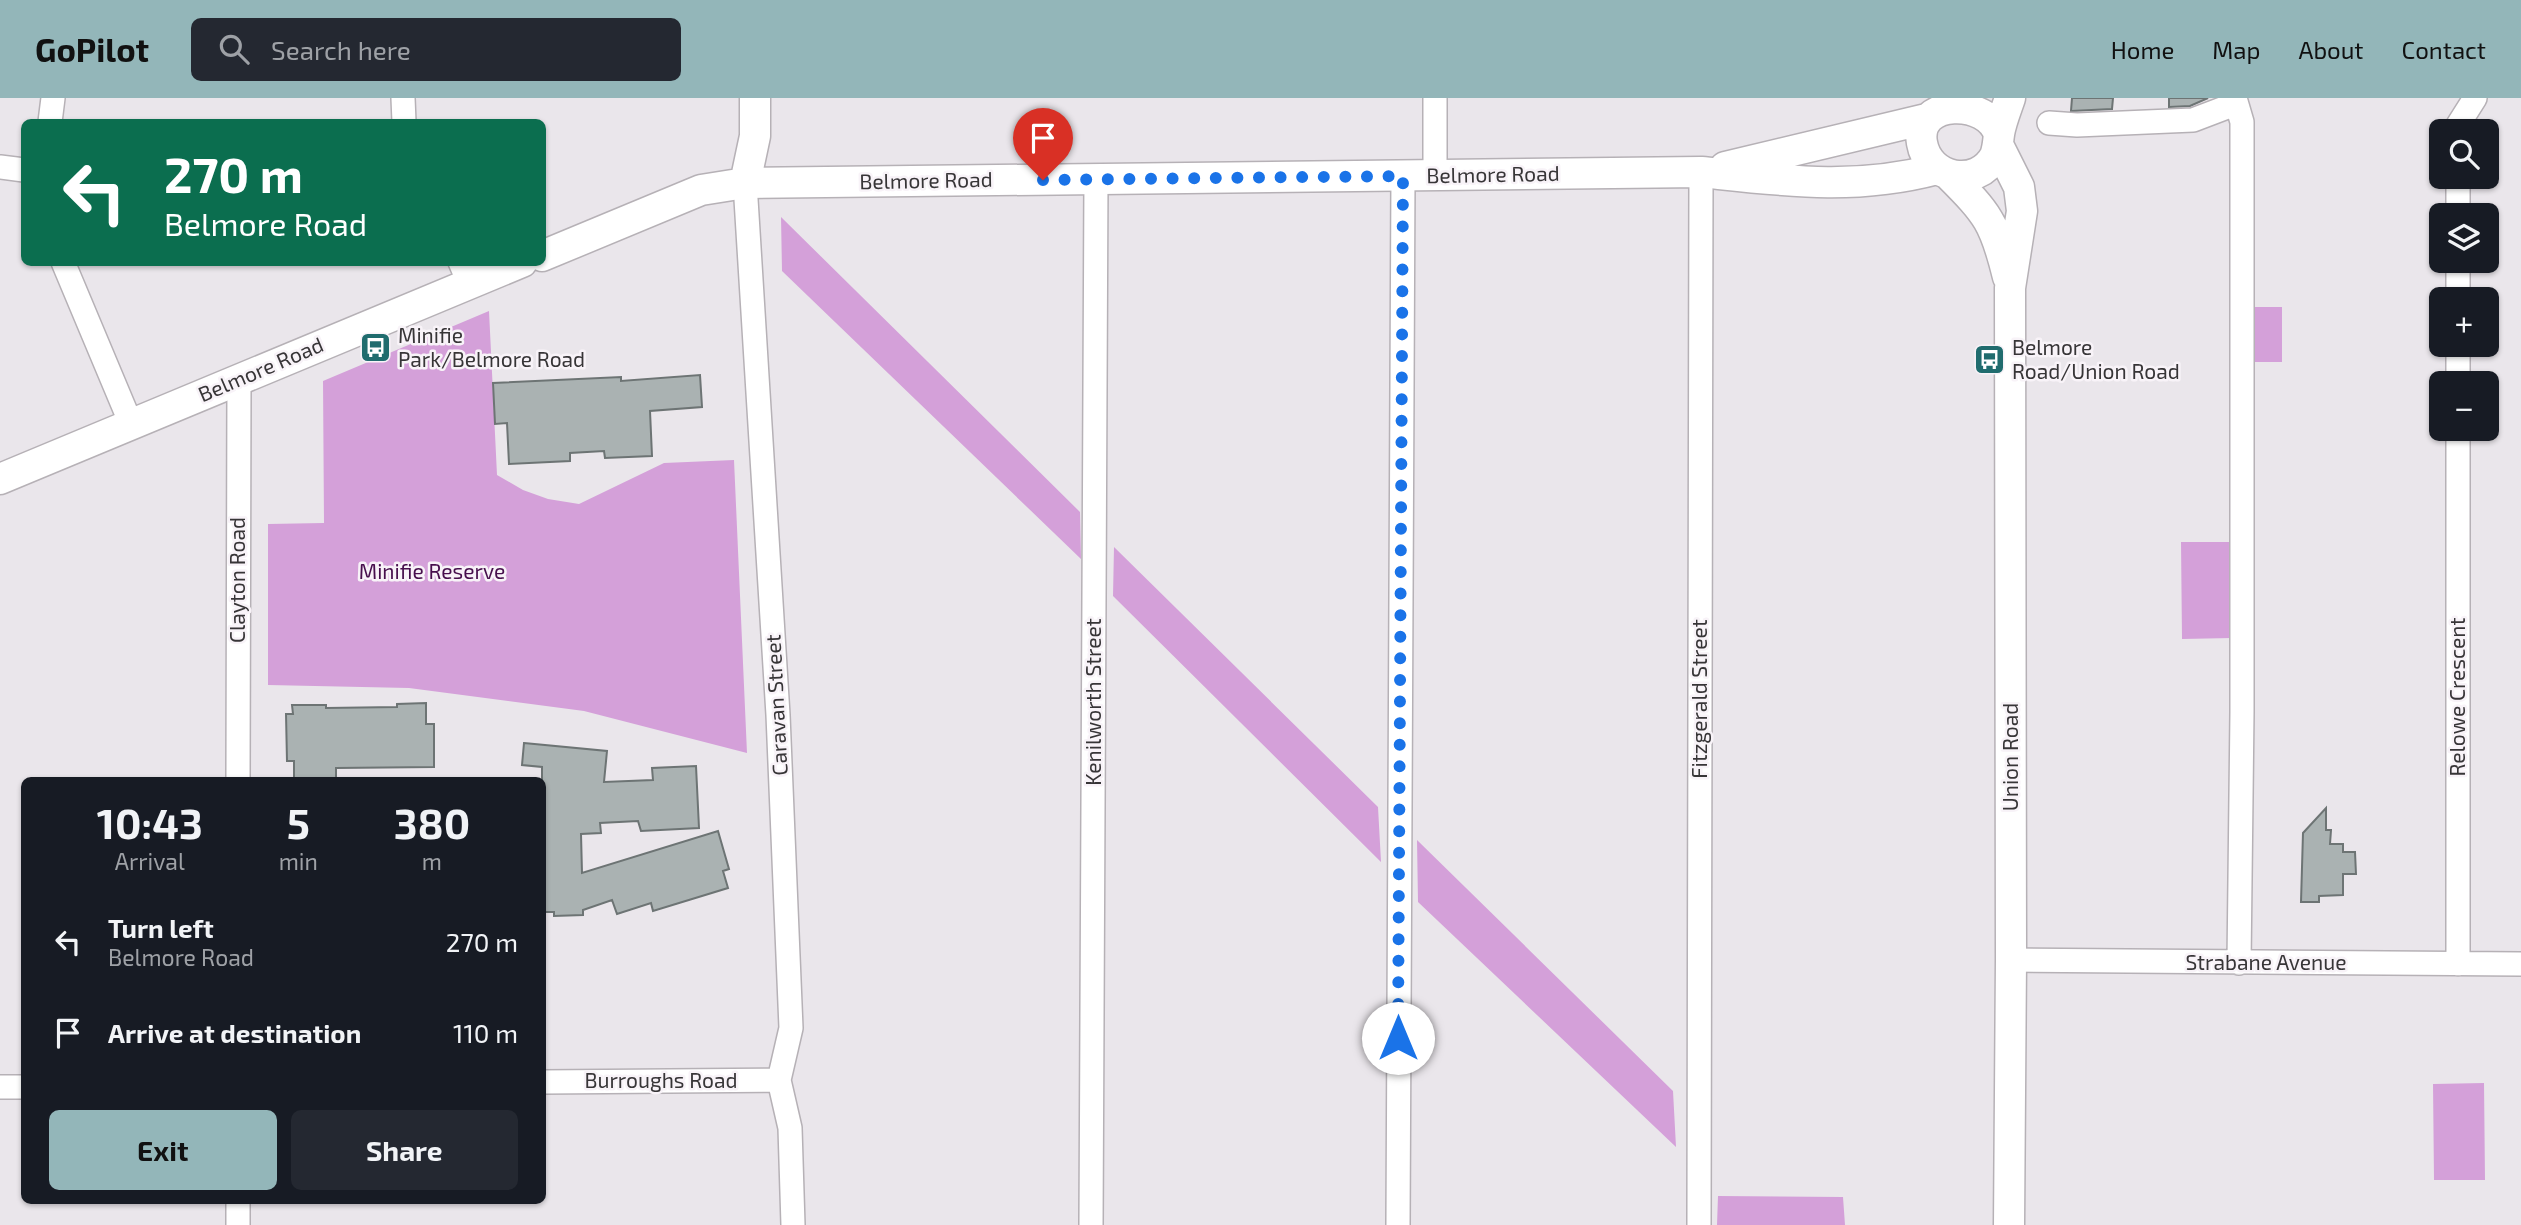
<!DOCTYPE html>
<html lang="en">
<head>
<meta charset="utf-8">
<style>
  body { margin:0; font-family:"Exo 2",sans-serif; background:#242831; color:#f1f3f6; height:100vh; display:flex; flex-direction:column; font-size:26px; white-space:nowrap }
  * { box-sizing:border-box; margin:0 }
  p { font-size:23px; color:#9ea1a6 }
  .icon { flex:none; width:38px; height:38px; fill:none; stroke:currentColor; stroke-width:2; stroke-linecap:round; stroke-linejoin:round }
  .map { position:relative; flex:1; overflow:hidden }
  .drawer { position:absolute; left:21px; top:679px; width:525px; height:427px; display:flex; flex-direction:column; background:#171b24; border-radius:10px; box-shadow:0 2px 5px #0004 }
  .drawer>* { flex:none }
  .guide { position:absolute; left:21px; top:21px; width:525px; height:147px; border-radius:10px; box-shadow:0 2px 5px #0004; background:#0b6e4f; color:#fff; overflow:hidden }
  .tools { position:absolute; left:2429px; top:21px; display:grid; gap:14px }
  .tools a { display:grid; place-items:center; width:70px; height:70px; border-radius:10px; background:#171b24; box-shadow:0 2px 5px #0004; font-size:35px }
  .pin { position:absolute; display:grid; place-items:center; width:60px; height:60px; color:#fff; margin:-72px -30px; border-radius:50% 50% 50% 0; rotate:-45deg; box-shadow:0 0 7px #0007 }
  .pin .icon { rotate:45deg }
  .me { position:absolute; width:77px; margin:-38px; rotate:0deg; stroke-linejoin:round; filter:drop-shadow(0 0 5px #0008) }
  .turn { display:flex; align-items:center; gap:24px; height:147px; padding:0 28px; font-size:32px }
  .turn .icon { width:91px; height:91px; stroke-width:2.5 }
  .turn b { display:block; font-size:49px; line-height:60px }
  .eta { display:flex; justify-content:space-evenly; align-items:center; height:119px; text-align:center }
  .eta b { font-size:42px; font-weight:700; line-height:49px }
  .action { display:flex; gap:14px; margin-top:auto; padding:14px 28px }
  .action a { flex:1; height:80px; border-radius:10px; background:#93b6b9; color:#111; font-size:28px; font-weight:700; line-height:80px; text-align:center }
  .action a+a { background:#242831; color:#f1f3f6 }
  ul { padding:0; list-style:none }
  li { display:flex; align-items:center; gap:21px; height:91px; padding:0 28px }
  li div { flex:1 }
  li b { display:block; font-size:26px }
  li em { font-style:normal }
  header { display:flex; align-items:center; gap:42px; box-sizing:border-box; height:98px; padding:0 35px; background:#93b6b9; color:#111 }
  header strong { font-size:33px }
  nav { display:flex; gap:38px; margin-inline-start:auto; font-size:24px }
  .search { width:490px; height:63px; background:#242831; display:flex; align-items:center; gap:18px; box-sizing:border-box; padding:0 24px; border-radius:10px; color:#9ea1a6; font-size:26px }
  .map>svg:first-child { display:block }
  .green { fill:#d4a0d9 }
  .building { fill:#aab2b2; stroke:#6d7474; stroke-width:2 }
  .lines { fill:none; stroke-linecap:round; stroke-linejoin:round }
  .minor-casing { stroke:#b6b1b6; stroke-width:26 }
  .major-casing { stroke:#b6b1b6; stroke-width:33 }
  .minor { stroke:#fff; stroke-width:23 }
  .major { stroke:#fff; stroke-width:30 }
  .route { stroke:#1a73e8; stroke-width:12; stroke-dasharray:0 21.6 }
  .labels { text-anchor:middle; stroke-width:5; stroke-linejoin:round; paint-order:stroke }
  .street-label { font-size:21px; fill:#373537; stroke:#f8f3f8 }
  .poi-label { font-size:21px; fill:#373537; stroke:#f8f3f8; text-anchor:start }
  .park-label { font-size:21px; fill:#470f4d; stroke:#f8f3f8 }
</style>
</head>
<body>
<header>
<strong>GoPilot</strong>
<div class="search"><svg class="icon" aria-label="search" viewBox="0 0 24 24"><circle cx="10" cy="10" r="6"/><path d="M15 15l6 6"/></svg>Search here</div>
<nav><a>Home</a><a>Map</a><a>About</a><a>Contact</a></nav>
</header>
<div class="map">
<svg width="2521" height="1127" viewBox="0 0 2521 1127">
  <rect width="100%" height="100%" fill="#eae6eb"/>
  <!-- green -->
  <path class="green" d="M781,119l299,295 1,47 -299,-288z
    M2253,209h29v55h-28z
    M489,213l8,164 26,15 25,9 31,5 85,-41 70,-3 13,293 -163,-42 -175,-23 -141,-3v-161l56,-1 -1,-142z
    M2181,444h51v96l-50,1z
    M1114,449l264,260 3,55 -268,-266z
    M1417,742l256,251 3,56 -258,-245z
    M2484,985l1,97h-51l-1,-96z
    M1718,1098l125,1 2,28h-128z"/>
  <!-- building -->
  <path class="building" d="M2072,0h41l-1,11 -41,2z
    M2169,0h39l-18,8 -21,1z
    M700,277l2,32 -52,4 2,45 -47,2 -1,-7 -34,2v8l-61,3 -2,-41 -12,1 -2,-41 128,-6v4z
    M426,605v21h8v43l-98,1v12h-42v-19h-7l-1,-47h7l-1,-9h34v3l71,-1v-3z
    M524,645l83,8 -3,31 49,-2 -1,-12 44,-2 3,62 -58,3 -3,-10 -38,2 1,10 -20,1 1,39 136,-42 11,38 -6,2 5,17 -75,23 -2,-8 -34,11 -5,-14 -29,10v5l-29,1v-4h-12v-145l-20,-2z
    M2326,710v22h5l-1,14h13v8h12l1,22h-13v21l-24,1v6h-18l2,-69z"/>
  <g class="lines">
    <defs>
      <path id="minor" d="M403,0l1,24
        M2235,0l7,24v590l-3,251
        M50,24l3,-24
        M2049,25l28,2 116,-5 42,-16
        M2458,33v-6l17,-27
        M0,69l24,3
        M1435,77v-77
        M745,85l33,532 13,313 -12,52 11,48 3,97
        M2458,117v-38
        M63,164l68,162
        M460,164l9,21
        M2458,201v-38
        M2458,285v-38
        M238,682l1,-401
        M2011,862l510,4
        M2458,866v-535
        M542,984l237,-2
        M0,989h24
        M238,1127v-25
        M1091,1127l5,-1046
        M1398,1127l5,-1049
        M1699,1127l2,-1053"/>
      <path id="major" d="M1999,37c-10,-37 -85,-37 -77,8 6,36 55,46 73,13 3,-8 3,-14 4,-22 2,-12 7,-24 11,-36
        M1998,47l21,42 3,24 -12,77 1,672 -2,265
        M1725,69l201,-48
        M1949,77c39,39 46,48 59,102
        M745,85l10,-47v-38
        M542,158l159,-66 44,-7 956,-11c84,9 153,19 236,-3
        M0,381l522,-217"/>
    </defs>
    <!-- minor casing -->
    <use href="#minor" class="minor-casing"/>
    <!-- major casing -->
    <use href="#major" class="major-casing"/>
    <!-- minor -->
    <use href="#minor" class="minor"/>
    <!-- major -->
    <use href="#major" class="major"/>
  </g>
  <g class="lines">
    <!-- route -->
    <path class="route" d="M1043,82l360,-4 -5,862"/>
  </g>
  <!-- icons -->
  <defs>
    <symbol id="bus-square" viewBox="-11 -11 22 22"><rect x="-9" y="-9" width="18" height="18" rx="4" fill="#206c6e" stroke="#f8f3f8"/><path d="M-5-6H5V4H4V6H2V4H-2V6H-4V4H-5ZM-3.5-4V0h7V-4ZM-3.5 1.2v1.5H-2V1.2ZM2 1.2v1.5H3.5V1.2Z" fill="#fff"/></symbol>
  </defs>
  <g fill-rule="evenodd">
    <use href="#bus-square" x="358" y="232" width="35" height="35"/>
    <use href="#bus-square" x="1972" y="244" width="35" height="35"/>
  </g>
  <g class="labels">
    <!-- street labels -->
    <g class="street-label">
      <text transform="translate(1493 77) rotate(-1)" y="7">Belmore Road</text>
      <text transform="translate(926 83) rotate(-1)" y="7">Belmore Road</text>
      <text transform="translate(261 272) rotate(-23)" y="7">Belmore Road</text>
      <text transform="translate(238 482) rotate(-90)" y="7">Clayton Road</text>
      <text transform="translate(2458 599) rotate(-90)" y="7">Relowe Crescent</text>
      <text transform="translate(1700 601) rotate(-90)" y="7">Fitzgerald Street</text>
      <text transform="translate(1094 604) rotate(-90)" y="7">Kenilworth Street</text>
      <text transform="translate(777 607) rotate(-93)" y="7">Caravan Street</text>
      <text transform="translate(2011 659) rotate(-90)" y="7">Union Road</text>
      <text x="2266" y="872">Strabane Avenue</text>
      <text x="661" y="990">Burroughs Road</text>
    </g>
    <!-- poi labels -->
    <g class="poi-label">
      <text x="398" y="245">Minifie<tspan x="398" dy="24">Park/Belmore Road</tspan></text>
      <text x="2012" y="257">Belmore<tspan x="2012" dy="24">Road/Union Road</tspan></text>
    </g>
    <!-- park labels -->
    <g class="park-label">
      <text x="432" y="481">Minifie Reserve</text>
    </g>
  </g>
</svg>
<div class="tools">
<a><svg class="icon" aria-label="search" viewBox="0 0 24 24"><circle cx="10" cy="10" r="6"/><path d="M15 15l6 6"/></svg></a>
<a><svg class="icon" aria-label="layers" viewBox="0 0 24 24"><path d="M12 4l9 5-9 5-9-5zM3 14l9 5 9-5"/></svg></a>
<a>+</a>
<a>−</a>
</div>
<div class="pin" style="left:1043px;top:82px;background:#d93025"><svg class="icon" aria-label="arrive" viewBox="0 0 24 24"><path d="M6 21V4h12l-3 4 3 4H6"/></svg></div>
<svg class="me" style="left:1398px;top:940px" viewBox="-20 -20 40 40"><circle r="19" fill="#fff"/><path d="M0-13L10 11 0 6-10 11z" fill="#1a73e8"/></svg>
<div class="guide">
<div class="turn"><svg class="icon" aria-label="left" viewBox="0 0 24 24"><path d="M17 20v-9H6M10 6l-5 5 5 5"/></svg><div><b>270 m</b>Belmore Road</div></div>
</div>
<section class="drawer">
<div class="eta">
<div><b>10:43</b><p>Arrival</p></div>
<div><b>5</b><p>min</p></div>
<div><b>380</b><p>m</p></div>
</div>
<ul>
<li><svg class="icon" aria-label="left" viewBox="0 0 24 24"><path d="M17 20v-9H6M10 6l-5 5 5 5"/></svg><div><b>Turn left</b><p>Belmore Road</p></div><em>270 m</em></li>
<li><svg class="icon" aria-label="arrive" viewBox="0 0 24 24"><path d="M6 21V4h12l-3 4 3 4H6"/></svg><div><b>Arrive at destination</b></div><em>110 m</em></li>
</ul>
<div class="action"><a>Exit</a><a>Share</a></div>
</section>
</div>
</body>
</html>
